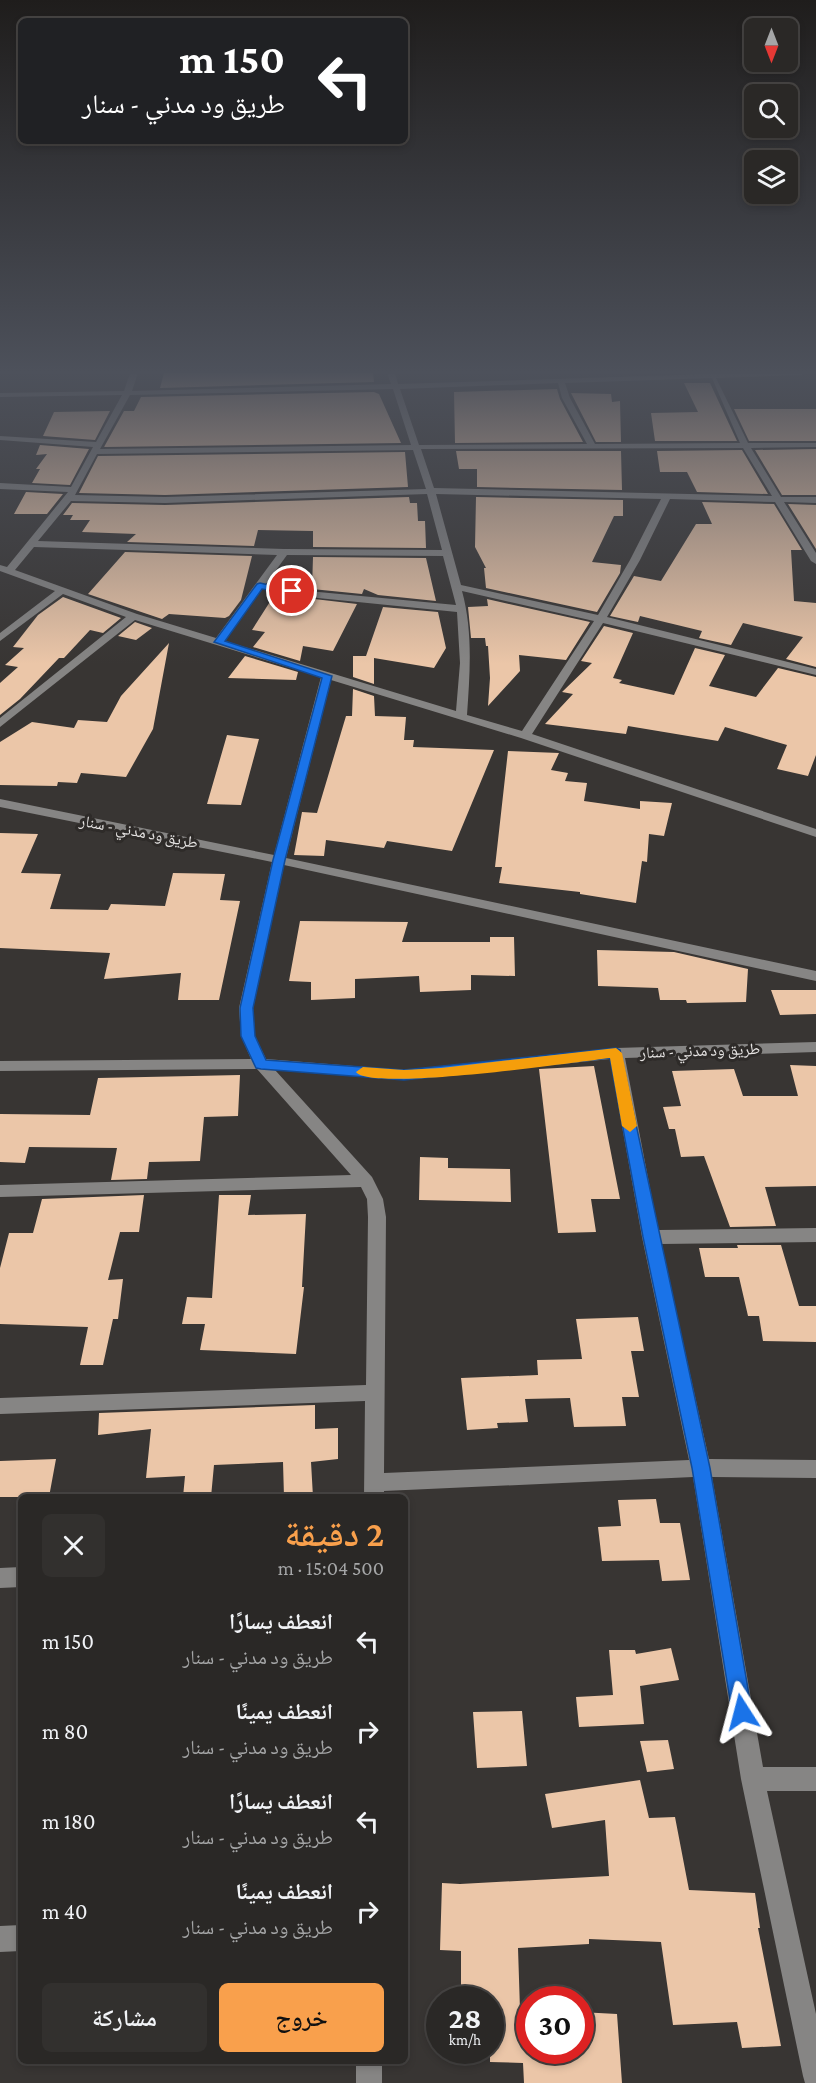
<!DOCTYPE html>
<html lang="ar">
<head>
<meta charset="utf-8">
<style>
  body { margin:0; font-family:"Crimson Pro","Noto Naskh Arabic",serif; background:#32302e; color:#f1f3f6; direction:rtl; height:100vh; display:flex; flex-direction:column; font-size:22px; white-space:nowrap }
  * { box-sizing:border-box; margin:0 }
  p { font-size:20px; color:#a5a6a7 }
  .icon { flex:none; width:33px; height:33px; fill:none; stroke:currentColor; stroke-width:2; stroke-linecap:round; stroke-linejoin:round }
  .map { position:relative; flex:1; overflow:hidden; direction:ltr }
  .panel { position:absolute; left:18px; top:1494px; width:390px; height:570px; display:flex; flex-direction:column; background:#2a2826; border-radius:9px; box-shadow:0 3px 9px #0003,0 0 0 2px #464443; direction:rtl }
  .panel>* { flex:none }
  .banner { position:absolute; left:18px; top:18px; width:390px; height:126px; border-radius:9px; box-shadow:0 3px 9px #0003,0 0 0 2px #464443; direction:rtl; background:#202124; color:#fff; overflow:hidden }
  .needle { width:39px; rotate:180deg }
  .fabs { position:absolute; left:744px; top:18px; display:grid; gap:12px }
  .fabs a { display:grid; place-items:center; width:54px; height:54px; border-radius:9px; background:#2a2826; box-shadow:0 3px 9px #0003,0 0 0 2px #464443; font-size:30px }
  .speed { position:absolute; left:426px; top:1986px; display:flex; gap:12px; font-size:30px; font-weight:700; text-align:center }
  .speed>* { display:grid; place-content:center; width:78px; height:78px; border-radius:50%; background:#2a2826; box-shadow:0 3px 9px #0003,0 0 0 2px #464443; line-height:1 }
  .speed small { font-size:15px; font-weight:400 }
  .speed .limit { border:9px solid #d22; background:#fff; color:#111 }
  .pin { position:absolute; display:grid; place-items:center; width:51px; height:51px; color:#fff; margin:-26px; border:3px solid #fff; border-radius:50%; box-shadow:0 2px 6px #0007 }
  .me { position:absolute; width:66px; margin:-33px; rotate:351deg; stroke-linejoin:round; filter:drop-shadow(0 0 4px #0008) }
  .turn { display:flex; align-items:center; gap:21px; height:126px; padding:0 24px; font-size:27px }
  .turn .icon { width:78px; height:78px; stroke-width:2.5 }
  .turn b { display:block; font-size:42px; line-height:51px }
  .round { display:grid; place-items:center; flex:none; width:63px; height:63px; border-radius:9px; background:#32302e }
  .overview { display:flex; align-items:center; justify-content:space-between; height:102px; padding:0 24px }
  h1 { font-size:36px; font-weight:600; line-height:45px; color:#f9a04c }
  .button { display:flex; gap:12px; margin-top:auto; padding:12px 24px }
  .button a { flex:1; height:69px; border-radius:9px; background:#f9a04c; color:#111; font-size:24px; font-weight:600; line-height:69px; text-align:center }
  .button a+a { background:#32302e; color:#f1f3f6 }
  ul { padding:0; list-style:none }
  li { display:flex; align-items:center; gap:18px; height:90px; padding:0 24px }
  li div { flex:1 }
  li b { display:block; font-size:22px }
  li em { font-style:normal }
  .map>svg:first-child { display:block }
  .building { fill:#ebc6a8 }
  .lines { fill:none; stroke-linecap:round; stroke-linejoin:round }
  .minor { fill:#868584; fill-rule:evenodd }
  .route { fill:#1a73e8; stroke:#114b97; stroke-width:1.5 }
  .slow { fill:#f59e0b }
  .labels { text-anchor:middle; stroke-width:6; stroke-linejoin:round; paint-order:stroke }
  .street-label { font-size:16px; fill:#e5e3e2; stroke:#2e2b29 }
</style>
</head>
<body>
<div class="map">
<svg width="816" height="2083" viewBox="0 0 816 2083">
  <rect width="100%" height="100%" fill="#383533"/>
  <!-- building -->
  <path class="building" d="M164,373h209l1,9 -214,6z
    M684,383h26l27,58h-82l-4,-28 47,-1z
    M557,389l3,10 23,43 -128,1 -1,-51z
    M374,392l5,2 22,49 -297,4 20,-36h10l7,-14z
    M571,393l40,1 1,8 8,-1 1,41h-25z
    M734,409h82v32h-67z
    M110,411l-15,29 -52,-4 11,-24z
    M40,445l49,4 -19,36 -38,-2 8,-14h-4l11,-15 -11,1z
    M816,449v46h-34l-27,-45z
    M742,450l26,44 -71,-2 -10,-20h-27l-3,-21z
    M456,451h165l1,39 -145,-3v-18h-18z
    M405,452l3,35 -243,8 -86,-2 19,-37z
    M26,492l37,2 -16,20h-33z
    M409,497l1,6h7l1,18h7l1,27 -113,-1v-16l-55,-1 -4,16 -127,-4 9,-8 -54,-2 8,-12h-20l3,-5h-10l9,-12 93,2z
    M476,497l147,3v16h-9l-22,46 29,3 -1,8 -23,39 -111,-24 -2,-20h2l-11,-21z
    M702,502l72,2 28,46h-11l3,51 22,2v64l-30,-8 17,-22 -60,-14 -12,22 -32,-7 3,-7 -62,-15 -2,6 -28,-6 24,-40 27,5 35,-57h16z
    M788,504l28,1v44z
    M125,552l127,4 -11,44 -12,16 -4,2 -56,-4 -7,5 -74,-25z
    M313,557l113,1 10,43 -58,-6 -14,-6 -2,5 -50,-5z
    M63,597l58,21 -18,15 -13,-3 -26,28h-5l-39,41 -20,16v-32l18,-16 -13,-2 19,-17 -11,-1 25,-32z
    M273,597h24l60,7 -24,47 -30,-5 -3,15 -47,-14 12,-15 -13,-2z
    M487,599l103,23 -24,38 -47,-5 1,16 -32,35 2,-28 -2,-32h-2l-1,-8h-14l-3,-31 20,-1z
    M383,607l55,5 8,36 -12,20 -60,-10v26l-21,-7v-21h13z
    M135,622l17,6 -16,12 -18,-4z
    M604,626l29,7 -20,45 9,2 -3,3 55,12 21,-47 30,7 -16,31 47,11 22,-29 38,9v78l-8,21 -31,-7 10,-24 -62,-18 -7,14 -90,-15 -2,8 -81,-10 28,-30 -11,-2 30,-29 -11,-2z
    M169,643l-16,86 -27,48 -45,-4 -4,10 -19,-1 -1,4 -57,-1v-43l32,-20 42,6 4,-8 29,2 14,-26z
    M245,656l53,16 -2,8 -68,-2z
    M353,689l21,7 1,20 31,1 -2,23h10l-1,7 81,3 -42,101 -65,-10 -3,7 -58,-8 -2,16 -30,-1 8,-43 15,1 29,-97h6z
    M227,735l32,4 -18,66 -34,-1z
    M508,751l51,2 -8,17 17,3 -3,8 22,2 -3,18 56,8v-8l32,2 -8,33 -15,-2 -2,28 -5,-1 -6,42 -56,-9v-2l-81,-9 3,-16h-7z
    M0,833l38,1 -17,39 40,1 -11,35 58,1 3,-6 54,2 8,-33 52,1 -5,26 20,1 -21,99h-41l3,-27 -77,6 6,-26 -110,-5z
    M300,921l108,1 -6,20h88v-5h24l1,39 -44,-1v15l-51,2 -1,-16 -64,3v19l-44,2v-18l-22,-1z
    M597,950l77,2 74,17 -2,33 -59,1 -1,-3h-26l-2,-12 -60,-2z
    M771,990h45v24l-36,1z
    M790,1065l26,1v120l-51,1 11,39 -46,1 -26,-71 -23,1 -6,-28h-6l-6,-22 18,-1 -9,-35 62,-2 9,27h55z
    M594,1066l26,133h-29l5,33 -38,1 -19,-164z
    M240,1075l-2,41 -34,1 -4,44 -51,1 -2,17 -36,1 6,-32 -88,-1 -4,16 -25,-1v-48l90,1 8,-37z
    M420,1157l28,1v10l62,1 1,33 -92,-2z
    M144,1195l-5,37h-19l-12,48 15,-1 -5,40h-5l-10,46h-23l8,-38 -88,-3v-56l9,-35h24l9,-34z
    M219,1195h32l-3,20 58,-1 -4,73h2l-8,67 -96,-4 5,-26h-23l5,-27 25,1z
    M737,1245h44l18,61h17v36l-53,-1 -4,-25h-11l-9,-39h-34l-6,-29h39z
    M638,1317l6,34h-13l8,46h-17l4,29 -52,1 -4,-29 -45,1 3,23 -31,1 1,5 -31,2 -6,-52 77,-3 -1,-15 45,-1 -6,-40z
    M315,1405v24l23,-1v31l-27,3 2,35h-29l-1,-35 -69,3 -3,32h-28l2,-21 -39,2 5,-49 -53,6 1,-22z
    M56,1459l-7,38h-49v-36z
    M656,1499l4,24h20l10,57 -28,1 -3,-21 -57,1 -4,-34 23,-1 -3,-26z
    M671,1648l8,32 -39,6 4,38 -65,3 -3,-30 37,-2 -4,-45h26l1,4z
    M522,1711l5,55 -50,2 -4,-56z
    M668,1740l6,29 -27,3 -7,-31z
    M640,1780l9,38 26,-1 14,73 66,3 5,35h-2l23,118 -39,2 -5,-26 -64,3 -12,-83 -72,-3v5l-71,4 2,62h10v40h50v-38l37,2 5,69h-98l-1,-20 -33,-1v-62h-29v-49l-21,-1 2,-67 18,1 149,-8 -4,-56 -53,8 -7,-34z"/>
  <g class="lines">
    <!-- minor -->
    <path class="minor" d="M130,373h8l-6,18 259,-7 -4,-11h8l3,11 341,-11h66l-4,2 -85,3 32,65h68v4l-65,1 30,49h35v6l-32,-1 32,51v11l-5,-3 -36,-59 -105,-3 -30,61 -33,57 209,52v6l-213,-52 -71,111 284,95v8l-295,-99 -190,-58 -45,178 530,113v10l-532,-116 -31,143 2,28 11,23 138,11 212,-22 200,-6v10l-191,6 33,172 158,-2v14l-155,2 48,215 107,1v18l-104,-1 51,290h53v24h-49l49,223v69h-11l-2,-7 -62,-297 -48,-302 -309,14v6h-20l1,-96 -365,13v-16l366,-13 2,-168 -1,-18 -6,-12 -361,10v-12l351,-10 -94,-106 -257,2v-10l251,-2 -10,-23 -2,-28 33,-146 -272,-55v-8l274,56 47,-178 -186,-57 -135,107v-9l126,-101 -63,-23 -63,47v-8l55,-42 -55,-20v-6l7,2 61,-75 -68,-3v-6l71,4 22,-40 -93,-7v-4l96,6 26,-47 -122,2v-4l124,-2zM712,378l28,65 -145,1 -25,-46 -5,-15zM558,383l4,15 25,46 -168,1 -19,-56zM393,389l18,56 -311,4 30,-54zM743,448l29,48 -338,-8 -13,-39zM413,450l13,39 -261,8 -90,-2 22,-41zM427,494l15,56 -158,-1 -246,-8 33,-40 94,2zM436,494l225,5 -31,61 -32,55 -137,-30zM34,547l243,8 -61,83 -79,-24 -122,-44zM287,555l156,1 13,49 -148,-14 -42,-7zM262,589l46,8 149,15 3,51 -4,48 -231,-70zM462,591l132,30 -72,110 -55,-16c3,-42 6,-84 -5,-124zM610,1059l32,178 47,223 -305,13 2,-256 -3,-18 -11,-22 -97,-107 129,10z
      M21,1567v20l-21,1v-20z
      M21,1925v26l-21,1v-26z
      M356,2061h26v22h-26z"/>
  </g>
  <!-- sky -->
  <linearGradient id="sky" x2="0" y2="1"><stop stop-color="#1f1d1c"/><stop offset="0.56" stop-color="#4d515b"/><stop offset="1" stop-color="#4d515b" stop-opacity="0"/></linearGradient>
  <rect width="816" height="664" fill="url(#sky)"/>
  <!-- route -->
  <path class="route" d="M260,583l36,8 -4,3 -30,-5 -37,52 107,35 -47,184 -32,148 2,28 11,24 138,10 212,-22 4,2 90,418 42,244 -3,8 -7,3 -7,-3 -3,-8 -40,-244 -49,-231 -33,-179 -206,22 -143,-11 -5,-1 -15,-32 -1,-28 33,-148 49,-182 -108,-36 43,-58z"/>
  <!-- slow -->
  <path class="slow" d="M616,1048l6,5 15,73 -7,6 -8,-6 -12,-68c-34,4 -239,34 -254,14l7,-5 41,3 37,-2z"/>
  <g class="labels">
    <!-- street labels -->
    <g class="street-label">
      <text transform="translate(139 831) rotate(11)" y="6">طريق ود مدني - سنار</text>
      <text transform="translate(700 1050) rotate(-2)" y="6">طريق ود مدني - سنار</text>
    </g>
  </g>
</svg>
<div class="fabs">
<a><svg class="needle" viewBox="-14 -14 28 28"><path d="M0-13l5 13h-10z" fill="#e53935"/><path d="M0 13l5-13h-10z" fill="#a5a6a7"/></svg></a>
<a><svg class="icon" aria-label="search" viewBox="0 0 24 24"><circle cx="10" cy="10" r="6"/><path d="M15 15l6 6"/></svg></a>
<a><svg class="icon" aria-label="layers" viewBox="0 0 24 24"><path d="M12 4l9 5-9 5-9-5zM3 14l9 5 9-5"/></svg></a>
</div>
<div class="speed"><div>28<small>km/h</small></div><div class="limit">30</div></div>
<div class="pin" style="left:292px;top:591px;background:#d93025"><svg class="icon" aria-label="arrive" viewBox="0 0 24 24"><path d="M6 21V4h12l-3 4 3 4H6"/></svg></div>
<svg class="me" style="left:742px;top:1712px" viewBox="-20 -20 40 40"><path d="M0-17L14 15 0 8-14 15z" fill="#1a73e8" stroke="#fff" stroke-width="4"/></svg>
<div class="banner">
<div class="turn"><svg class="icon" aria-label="left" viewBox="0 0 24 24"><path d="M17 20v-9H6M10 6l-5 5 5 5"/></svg><div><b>150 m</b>طريق ود مدني - سنار</div></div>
</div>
<section class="panel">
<div class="overview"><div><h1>2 دقيقة</h1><p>500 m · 15:04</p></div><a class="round"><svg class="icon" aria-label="close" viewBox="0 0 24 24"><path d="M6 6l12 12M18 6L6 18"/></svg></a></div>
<ul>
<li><svg class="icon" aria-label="left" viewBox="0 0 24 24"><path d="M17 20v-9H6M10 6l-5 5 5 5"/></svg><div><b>انعطف يسارًا</b><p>طريق ود مدني - سنار</p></div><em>150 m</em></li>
<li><svg class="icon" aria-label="right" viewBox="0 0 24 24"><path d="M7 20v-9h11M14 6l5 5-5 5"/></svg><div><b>انعطف يمينًا</b><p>طريق ود مدني - سنار</p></div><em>80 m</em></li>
<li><svg class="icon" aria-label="left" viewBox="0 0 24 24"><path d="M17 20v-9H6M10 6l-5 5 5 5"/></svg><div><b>انعطف يسارًا</b><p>طريق ود مدني - سنار</p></div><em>180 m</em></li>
<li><svg class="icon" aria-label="right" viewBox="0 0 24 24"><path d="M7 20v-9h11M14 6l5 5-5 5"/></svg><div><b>انعطف يمينًا</b><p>طريق ود مدني - سنار</p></div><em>40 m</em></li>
</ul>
<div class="button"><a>خروج</a><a>مشاركة</a></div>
</section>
</div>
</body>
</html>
